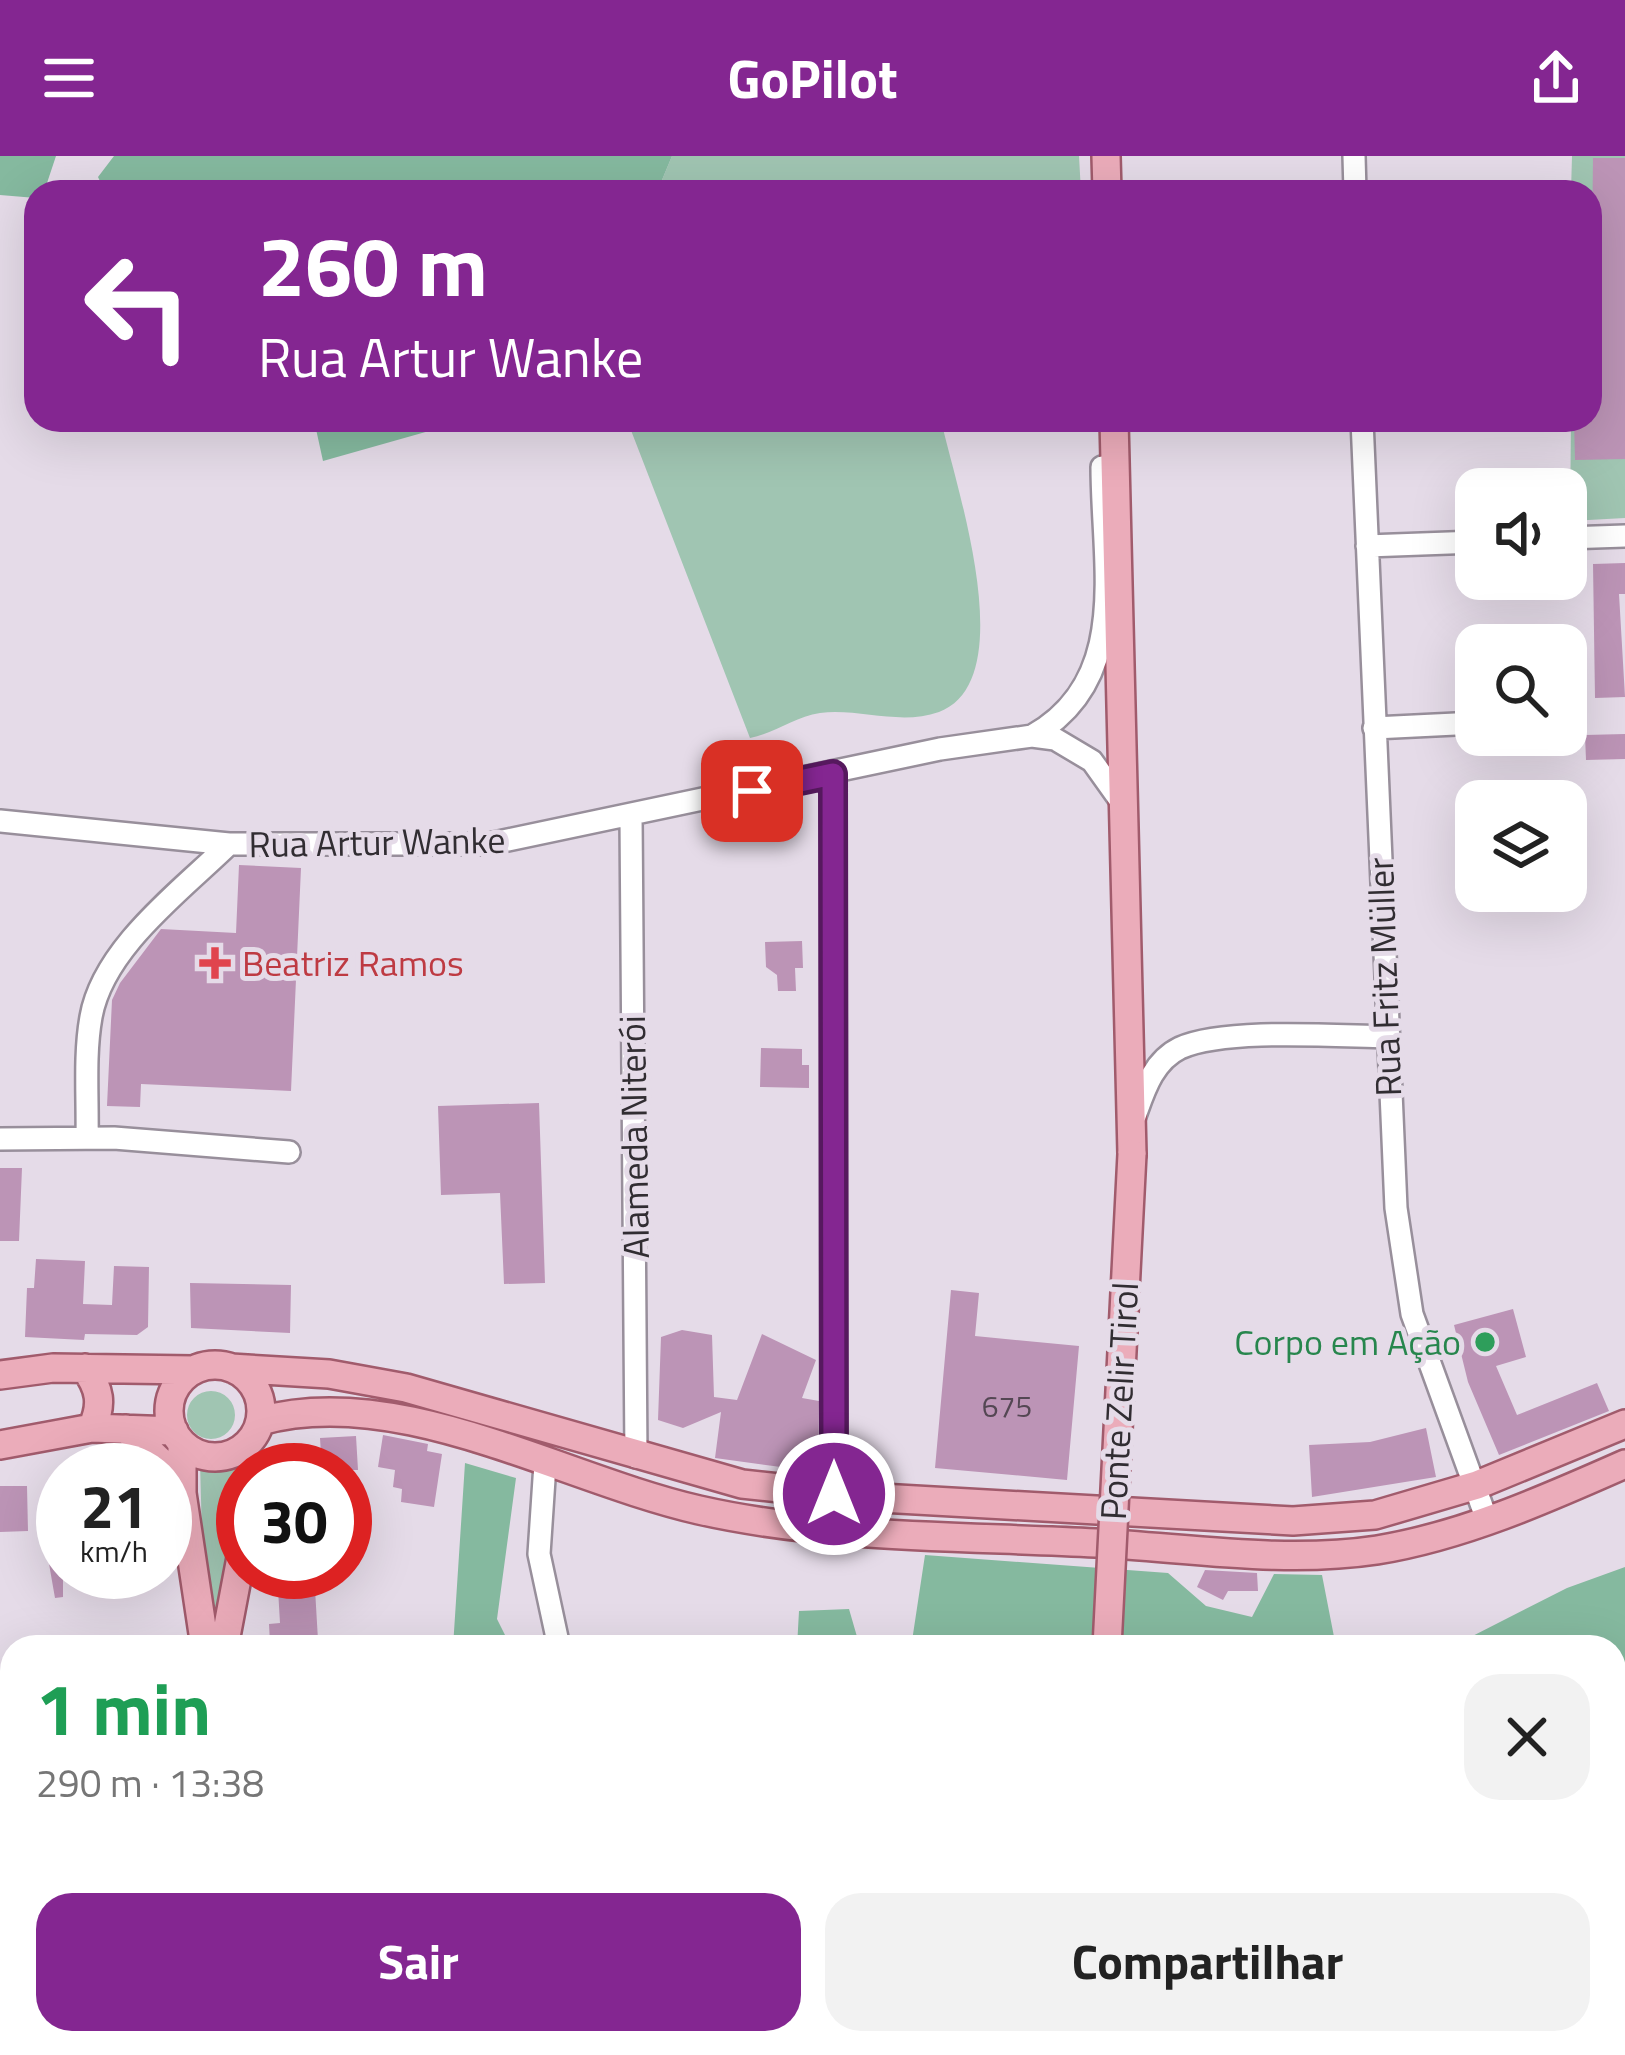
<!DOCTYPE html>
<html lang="pt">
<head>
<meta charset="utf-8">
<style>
  body { margin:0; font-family:"Titillium Web",sans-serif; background:#f2f2f2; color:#222; height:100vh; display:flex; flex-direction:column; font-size:45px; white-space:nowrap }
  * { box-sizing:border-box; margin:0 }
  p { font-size:39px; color:#767676 }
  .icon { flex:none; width:66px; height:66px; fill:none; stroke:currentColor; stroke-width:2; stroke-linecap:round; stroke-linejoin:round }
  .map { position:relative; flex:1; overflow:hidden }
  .panel { position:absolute; left:0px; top:1479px; width:1626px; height:420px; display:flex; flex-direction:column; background:#fff; border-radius:36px 36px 0 0; box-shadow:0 12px 48px #0002 }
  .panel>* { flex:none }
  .top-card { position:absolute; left:24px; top:24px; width:1578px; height:252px; border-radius:36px; box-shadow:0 12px 48px #0002; background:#842691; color:#fff; overflow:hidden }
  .tools { position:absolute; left:1455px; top:312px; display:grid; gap:24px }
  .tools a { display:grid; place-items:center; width:132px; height:132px; border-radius:24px; background:#fff; box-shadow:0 12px 48px #0002; font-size:60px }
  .speed { position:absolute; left:36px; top:1287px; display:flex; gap:24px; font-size:60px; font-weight:700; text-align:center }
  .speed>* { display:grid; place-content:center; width:156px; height:156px; border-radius:50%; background:#fff; box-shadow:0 12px 48px #0002; line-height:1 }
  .speed small { font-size:30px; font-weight:400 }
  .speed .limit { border:18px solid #d22; background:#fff; color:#111 }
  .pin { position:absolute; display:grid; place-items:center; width:102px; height:102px; color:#fff; margin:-51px; border-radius:24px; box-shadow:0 6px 18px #0006 }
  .me { position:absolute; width:132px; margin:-66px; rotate:0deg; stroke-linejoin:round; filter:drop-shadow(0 0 9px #0008) }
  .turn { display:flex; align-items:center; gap:42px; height:252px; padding:0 36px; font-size:54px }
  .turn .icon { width:156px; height:156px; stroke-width:2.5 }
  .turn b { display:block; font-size:84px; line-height:102px }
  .round { display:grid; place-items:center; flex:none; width:126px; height:126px; border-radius:36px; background:#f2f2f2 }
  .overview { display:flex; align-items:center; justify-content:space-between; height:204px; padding:0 36px }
  h1 { font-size:72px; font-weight:700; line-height:90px; color:#1e9e55 }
  .action { display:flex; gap:24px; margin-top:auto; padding:24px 36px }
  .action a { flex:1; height:138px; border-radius:36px; background:#842691; color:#fff; font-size:48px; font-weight:700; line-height:138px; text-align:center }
  .action a+a { background:#f2f2f2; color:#222 }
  header { display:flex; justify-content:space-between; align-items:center; height:156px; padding:0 36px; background:#842691; color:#fff; font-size:54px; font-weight:700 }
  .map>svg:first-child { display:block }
  .green { fill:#a0c5b2 }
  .forest { fill:#85b99f }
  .water { fill:#96b0d9 }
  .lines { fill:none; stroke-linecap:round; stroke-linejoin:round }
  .stream { stroke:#96b0d9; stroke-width:6 }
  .building { fill:#bc94b6 }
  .minor-casing { stroke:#988f9b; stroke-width:26 }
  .major-casing { stroke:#a15b6c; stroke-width:32 }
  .minor { stroke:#fff; stroke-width:21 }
  .major { stroke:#ebacba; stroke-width:27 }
  .major-bridge-casing { stroke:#a15b6c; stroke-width:32; stroke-linecap:butt }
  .major-bridge { stroke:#ebacba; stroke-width:27 }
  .route-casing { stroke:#56195e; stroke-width:30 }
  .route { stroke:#842691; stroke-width:21 }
  .health-dot { fill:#e0444e; stroke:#e5dbe8; stroke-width:4.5 }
  .leisure-dot { fill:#2e9e5b; stroke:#e5dbe8; stroke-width:4.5 }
  .labels { text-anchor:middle; stroke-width:10; stroke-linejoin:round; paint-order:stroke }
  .number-label { font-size:30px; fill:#544753 }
  .street-label { font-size:36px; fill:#312d32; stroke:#e5dbe8 }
  .health-label { font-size:36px; fill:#be3a42; stroke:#e5dbe8; text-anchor:start }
  .leisure-label { font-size:36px; fill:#27864d; stroke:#e5dbe8; text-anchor:end }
</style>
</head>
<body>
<header><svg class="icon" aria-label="menu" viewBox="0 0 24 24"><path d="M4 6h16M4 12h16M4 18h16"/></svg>GoPilot<svg class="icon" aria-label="share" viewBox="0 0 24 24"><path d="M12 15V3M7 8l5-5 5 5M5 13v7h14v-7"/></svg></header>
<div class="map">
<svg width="1625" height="1899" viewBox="0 0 1625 1899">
  <rect width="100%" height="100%" fill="#e5dbe8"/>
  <!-- green -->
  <path class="green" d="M672,0h407l2,36h-424z
    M1572,0h53v362l-55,3 1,-101h19v-228h-19z
    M627,264h314c14,64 82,260 -2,292 -39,14 -80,-4 -119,1 -25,4 -45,20 -70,25z
    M187 1259a24 24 0 1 1 48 0a24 24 0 1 1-48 0Z
    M240,1303l-8,95 -16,80 -13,-62 -3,-110z"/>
  <!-- forest -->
  <path class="forest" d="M0,0h56l-12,36h-8v6l-36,-3z
    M114,0h558l-15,36h-339v-9l-37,9h-176l-7,-15z
    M314,264h154l-145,41z
    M465,1307l51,15 -19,141 14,28h-58z
    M925,1399l243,18 38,33 46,11 22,-43 48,1 14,72h-435l11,-6z
    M1625,1411v160h-11v-80h-163l116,-59z
    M849,1453l11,38h-63l2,-36z
    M12,1784v103h201l-16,12h-197v-112z
    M317,1887h211l-15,12h-195z
    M729,1887h167l-6,12h-173z"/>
  <!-- water -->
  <path class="water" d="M1625,1620v279h-735l6,-12h718v-264z
    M528,1887h201l-12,12h-204z"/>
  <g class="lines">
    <!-- stream -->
    <path class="stream" d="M511,1887l3,12"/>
  </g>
  <!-- building -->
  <path class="building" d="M1593,2h32v301l-50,1 -1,-40h16z
    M1625,407v31h-6l6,103 -30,1 -2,-134z
    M1625,578v25l-39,1 -1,-25z
    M239,709l62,3 -10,223 -150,-7 -1,23 -33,-1 5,-106 8,-17 41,-54 75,4z
    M802,785l1,27h-8l1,23h-18l-1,-16 -11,-8 -1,-25z
    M761,892l41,1v16h7v23l-49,-1z
    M539,947l6,180 -41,1 -4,-91 -59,2 -3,-89z
    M0,1012h22l-3,73h-19z
    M36,1103l49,2 -2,43 29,1 2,-39 35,1 -1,60 -11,8 -52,-1 -1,6 -59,-3 2,-49h7z
    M190,1127l101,2 -1,48 -99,-5z
    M951,1134l28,3 -4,43 104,10 -12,134 -132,-12z
    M1513,1153l13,48 -30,9 21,49 80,-32 12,28 -110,44 -31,-73 -14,-57z
    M682,1174l30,5 2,62 23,3 25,-66 54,26 -14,38 17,3 -1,71 -103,-14 6,-46 -38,16 -25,-8 3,-83z
    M1426,1272l10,49 -124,20 -3,-52 61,-3z
    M383,1279l45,9 -1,7 15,3 -8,53 -33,-5 1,-13 -9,-2 2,-17 -17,-3z
    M356,1280l2,34h-36l-2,-32z
    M0,1330h27l1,45 -28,1z
    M63,1382v59l-8,1 -10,-57z
    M1205,1414l52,3 1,18h-30l-5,9 -26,-13z
    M277,1416h37l4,68 -48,3 -1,-19 11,-1z"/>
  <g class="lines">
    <defs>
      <path id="minor" d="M1354,0l1,36
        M1362,264l34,788 16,106 75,206
        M1566,382l59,-2
        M1367,390l109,-4
        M1566,563l4,-1
        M1374,572l102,-5
        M1032,580c100,-56 70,-171 70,-269
        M833,618l1,720
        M631,660l5,641
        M0,665l229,23h260l451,-95 92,-13 23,3 37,22 30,42
        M1135,960c9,-25 18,-55 45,-68 45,-20 154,-12 205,-11
        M87,982c1,-39 -3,-82 4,-121 12,-69 90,-126 138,-173
        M0,983l114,-1 175,14
        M545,1308l-6,90 20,93
        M212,1899l3,-12"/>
      <path id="major" d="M1106,0l1,36
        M1114,264l18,734
        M169 1255a46 46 0 1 1 92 0a46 46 0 1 1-92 0Z
        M85,1212c15,21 18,36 7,60
        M231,1212l98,6 77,14 336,96 121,13 430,24 82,-6 102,-30 148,-61
        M0,1219l53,-7 141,2
        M260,1265c139,-39 303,58 439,89 128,29 266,26 397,33 93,5 188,21 281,7 86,-14 169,-51 248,-86
        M126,1273l41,39 15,25
        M182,1288v49l23,154
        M0,1289l92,-17 82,3
        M224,1491l19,-100
        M0,1755l12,-3
        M242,1887l42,6 9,-6
        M1090,1899l1,-12"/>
    </defs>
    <!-- minor casing -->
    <use href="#minor" class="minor-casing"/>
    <!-- major casing -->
    <use href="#major" class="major-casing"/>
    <!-- minor -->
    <use href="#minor" class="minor"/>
    <!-- major -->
    <use href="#major" class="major"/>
    <defs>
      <path id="major-bridge" d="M1107,1491l25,-493
        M272,1887l3,12"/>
    </defs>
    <!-- major-bridge casing -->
    <use href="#major-bridge" class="major-bridge-casing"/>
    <!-- major-bridge -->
    <use href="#major-bridge" class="major-bridge"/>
  </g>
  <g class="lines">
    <defs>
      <path id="route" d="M752,635l81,-17 1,720"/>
    </defs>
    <!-- route casing -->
    <use href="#route" class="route-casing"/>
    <!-- route -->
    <use href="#route" class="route"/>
  </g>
  <!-- markers -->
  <path class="health-dot" d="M209 789h12v12h12v12h-12v12h-12v-12h-12v-12h12z"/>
  <circle class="leisure-dot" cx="1485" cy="1186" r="12"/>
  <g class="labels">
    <!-- number labels -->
    <g class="number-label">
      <text x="1007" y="1261">675</text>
    </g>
    <!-- street labels -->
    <g class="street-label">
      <text transform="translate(377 686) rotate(-1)" y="13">Rua Artur Wanke</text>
      <text transform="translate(1384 821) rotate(-92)" y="13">Rua Fritz Müller</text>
      <text transform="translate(634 981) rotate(-91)" y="13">Alameda Niterói</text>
      <text transform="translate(1119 1245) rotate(-87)" y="13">Ponte Zelir Tirol</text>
    </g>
    <!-- health labels -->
    <g class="health-label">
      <text x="242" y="820">Beatriz Ramos</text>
    </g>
    <!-- leisure labels -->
    <g class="leisure-label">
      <text x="1461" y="1199">Corpo em Ação</text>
    </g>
  </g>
</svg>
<div class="tools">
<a><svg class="icon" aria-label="sound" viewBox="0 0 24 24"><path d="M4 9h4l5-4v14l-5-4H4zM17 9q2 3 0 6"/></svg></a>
<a><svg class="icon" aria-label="search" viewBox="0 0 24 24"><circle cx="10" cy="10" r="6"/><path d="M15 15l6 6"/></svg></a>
<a><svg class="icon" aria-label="layers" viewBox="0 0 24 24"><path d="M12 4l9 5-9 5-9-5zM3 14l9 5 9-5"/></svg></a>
</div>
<div class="speed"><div>21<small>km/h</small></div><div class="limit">30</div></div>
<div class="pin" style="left:752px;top:635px;background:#d93025"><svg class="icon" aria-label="arrive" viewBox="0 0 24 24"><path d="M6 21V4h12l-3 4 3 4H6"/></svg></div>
<svg class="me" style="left:834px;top:1338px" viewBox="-20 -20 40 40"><circle r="17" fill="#842691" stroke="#fff" stroke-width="3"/><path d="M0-11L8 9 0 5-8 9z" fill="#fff"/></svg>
<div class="top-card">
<div class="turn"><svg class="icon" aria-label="left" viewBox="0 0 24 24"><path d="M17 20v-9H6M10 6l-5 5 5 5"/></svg><div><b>260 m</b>Rua Artur Wanke</div></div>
</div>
<section class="panel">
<div class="overview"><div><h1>1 min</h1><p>290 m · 13:38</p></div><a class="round"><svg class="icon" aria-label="close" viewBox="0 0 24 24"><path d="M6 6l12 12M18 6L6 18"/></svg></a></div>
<div class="action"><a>Sair</a><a>Compartilhar</a></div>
</section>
</div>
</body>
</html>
